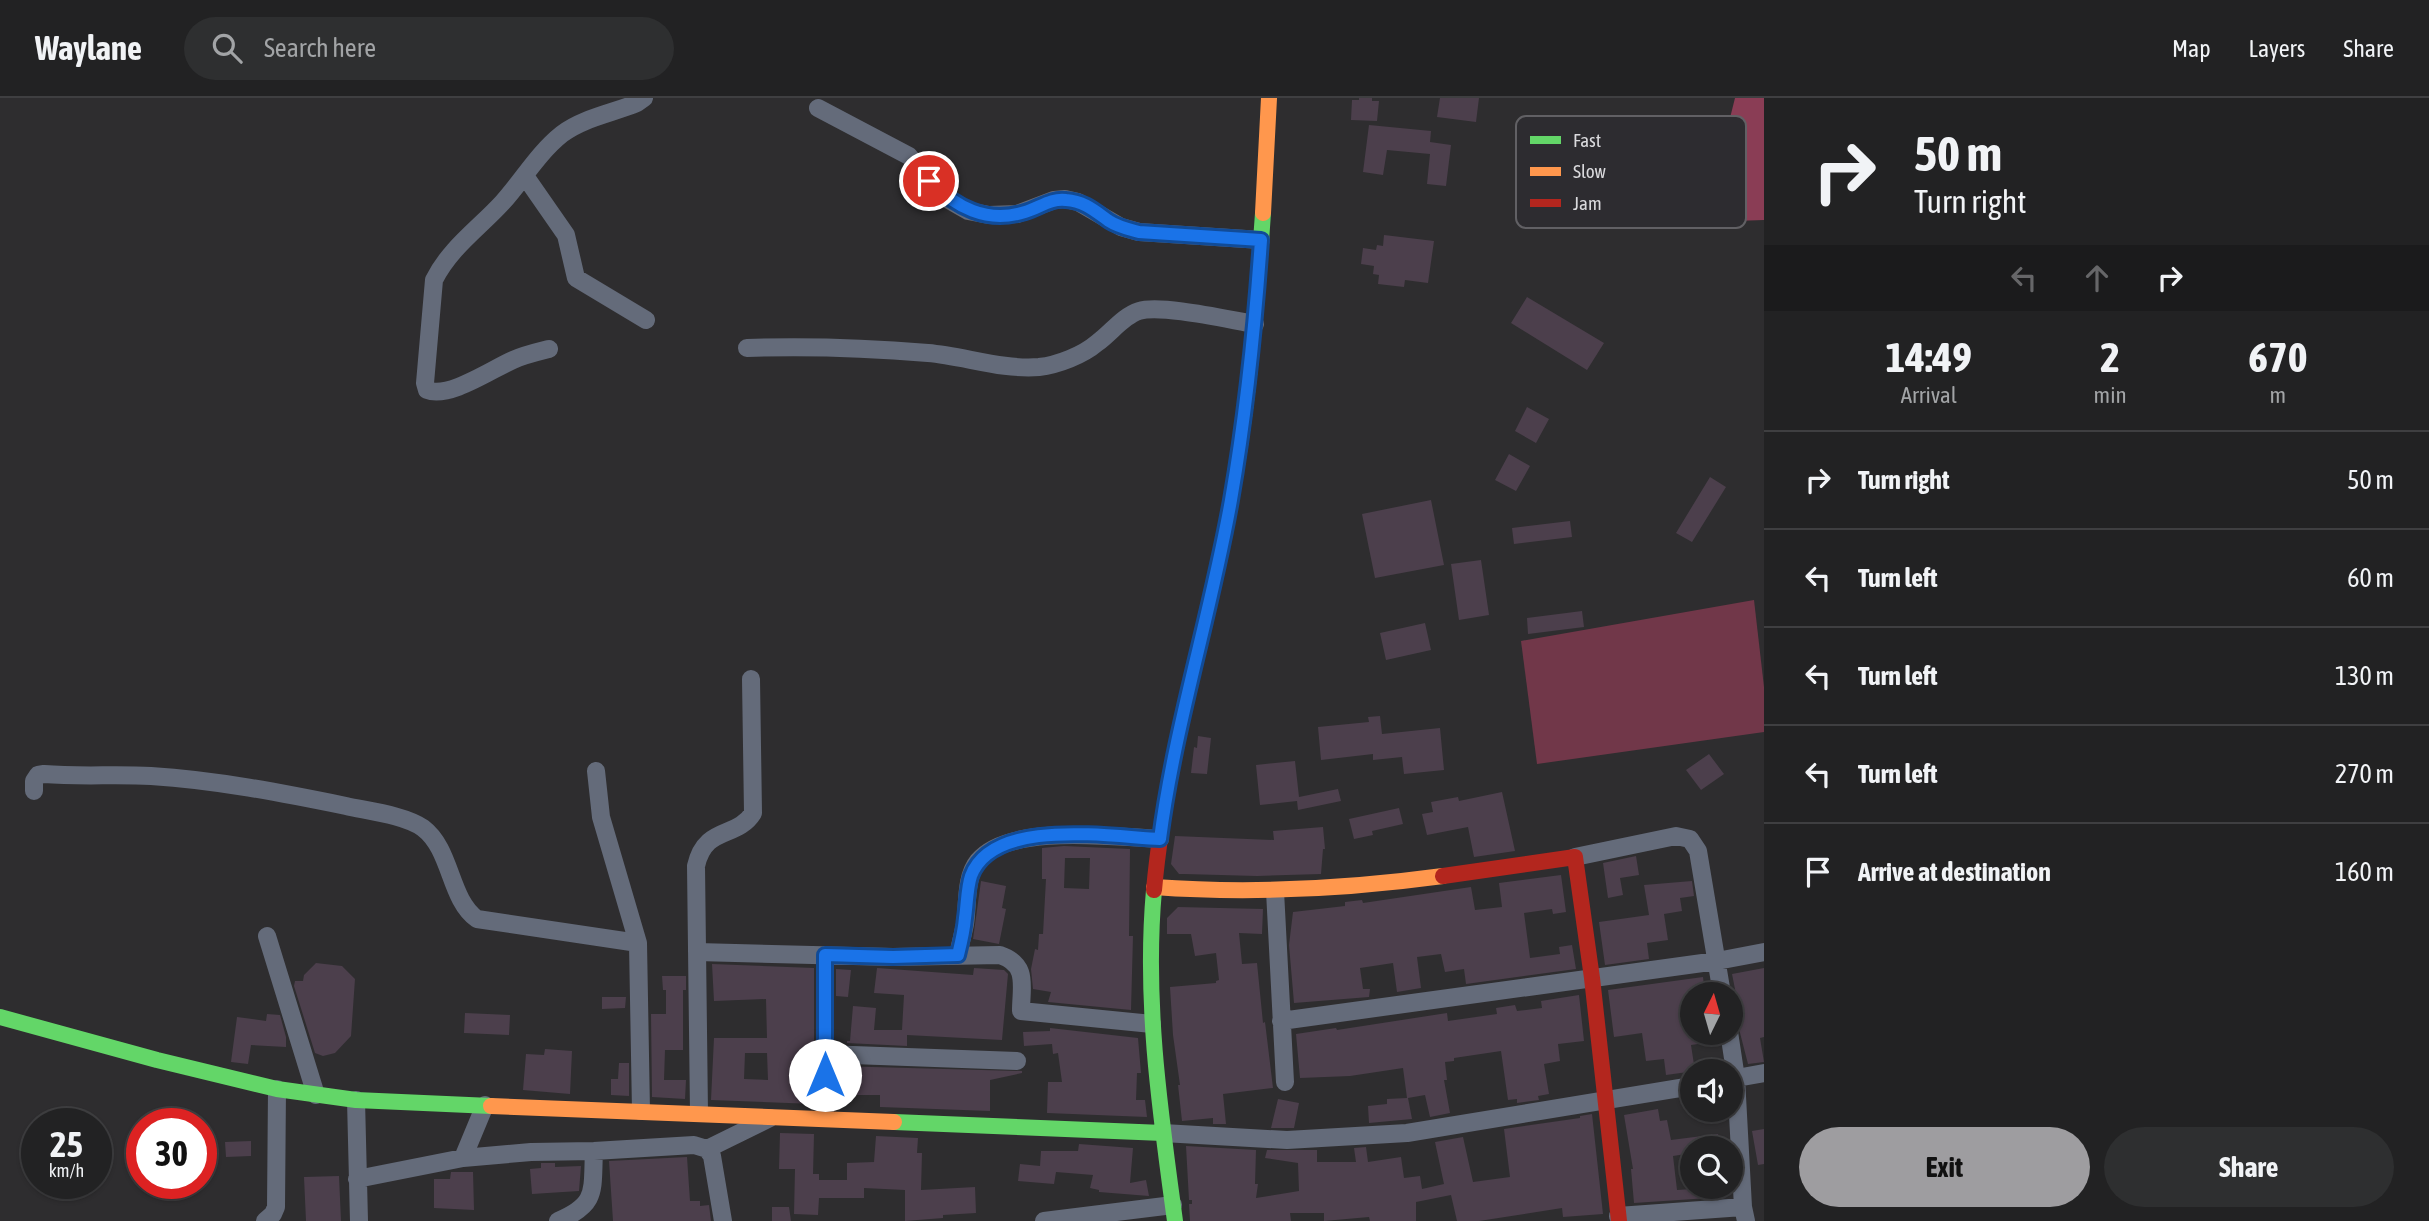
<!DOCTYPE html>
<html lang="en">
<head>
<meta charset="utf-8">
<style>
  body { margin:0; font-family:"Asap Condensed",sans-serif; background:#2e2f30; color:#f1f3f6; height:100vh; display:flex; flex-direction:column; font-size:26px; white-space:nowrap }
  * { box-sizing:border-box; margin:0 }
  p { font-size:23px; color:#a2a4a6 }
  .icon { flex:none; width:38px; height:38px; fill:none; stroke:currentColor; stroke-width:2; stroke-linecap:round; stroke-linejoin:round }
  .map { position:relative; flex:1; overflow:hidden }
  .panel { display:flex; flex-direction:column; background:#222223; width:665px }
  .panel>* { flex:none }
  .hud { background:#222223; color:#f1f3f6; overflow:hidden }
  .needle { width:46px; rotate:5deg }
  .fabs { position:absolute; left:1680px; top:884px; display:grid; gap:14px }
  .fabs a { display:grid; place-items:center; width:63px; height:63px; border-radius:50%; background:#222223; box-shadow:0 2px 5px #0004,0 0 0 2px #3f3f41; font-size:35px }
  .speed { position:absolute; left:21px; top:1010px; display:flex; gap:14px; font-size:35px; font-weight:700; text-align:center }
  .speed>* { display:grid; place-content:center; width:91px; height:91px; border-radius:50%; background:#222223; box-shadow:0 2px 5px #0004,0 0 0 2px #3f3f41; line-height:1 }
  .speed small { font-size:18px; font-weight:400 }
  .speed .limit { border:10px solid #d22; background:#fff; color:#111 }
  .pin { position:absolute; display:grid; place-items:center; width:60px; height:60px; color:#fff; margin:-30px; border:4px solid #fff; border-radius:50%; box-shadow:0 2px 7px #0007 }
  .me { position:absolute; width:77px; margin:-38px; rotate:0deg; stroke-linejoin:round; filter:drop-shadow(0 0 5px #0008) }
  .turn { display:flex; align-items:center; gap:24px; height:147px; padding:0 35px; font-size:32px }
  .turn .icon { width:91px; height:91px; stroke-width:2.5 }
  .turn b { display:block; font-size:49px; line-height:60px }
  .lanes { display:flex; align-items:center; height:66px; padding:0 35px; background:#0003; justify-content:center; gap:35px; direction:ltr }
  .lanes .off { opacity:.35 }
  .eta { display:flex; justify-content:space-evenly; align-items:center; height:119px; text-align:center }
  .eta b { font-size:42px; font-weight:700; line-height:49px }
  .action { display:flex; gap:14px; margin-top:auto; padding:14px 35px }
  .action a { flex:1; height:80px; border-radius:42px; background:#9e9da0; color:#111; font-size:28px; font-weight:700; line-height:80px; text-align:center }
  .action a+a { background:#2e2f30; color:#f1f3f6 }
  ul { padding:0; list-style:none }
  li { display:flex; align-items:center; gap:21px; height:98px; padding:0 35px; border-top:2px solid #3f3f41 }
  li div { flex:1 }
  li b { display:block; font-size:26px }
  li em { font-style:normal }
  header { display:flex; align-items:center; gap:42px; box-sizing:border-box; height:98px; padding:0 35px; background:#222223; border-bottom:2px solid #3f3f41 }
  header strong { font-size:33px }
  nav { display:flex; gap:38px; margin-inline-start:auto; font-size:24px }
  .search { width:490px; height:63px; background:#2e2f30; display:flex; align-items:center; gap:18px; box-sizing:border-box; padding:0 24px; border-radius:38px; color:#a2a4a6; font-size:26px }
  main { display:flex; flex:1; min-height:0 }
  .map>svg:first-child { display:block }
  .green { fill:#713749 }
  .forest { fill:#8a3d55 }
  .building { fill:#4c3f4c; fill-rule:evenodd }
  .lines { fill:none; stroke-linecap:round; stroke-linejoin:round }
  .street { stroke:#646b7a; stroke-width:18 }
  .fast { stroke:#63d668; stroke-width:16 }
  .slow { stroke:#ff974d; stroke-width:16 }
  .jam { stroke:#b3261e; stroke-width:16 }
  .route-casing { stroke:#114b97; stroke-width:18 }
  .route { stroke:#1a73e8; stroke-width:12 }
  .key { fill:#2d2c30; stroke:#616064; stroke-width:2 }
  .key-label { font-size:19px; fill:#dadadd }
</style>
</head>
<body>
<header>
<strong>Waylane</strong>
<div class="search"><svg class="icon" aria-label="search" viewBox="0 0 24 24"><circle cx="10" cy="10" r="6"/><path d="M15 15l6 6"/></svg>Search here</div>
<nav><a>Map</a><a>Layers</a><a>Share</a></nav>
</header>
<main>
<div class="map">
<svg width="1764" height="1123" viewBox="0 0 1764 1123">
  <rect width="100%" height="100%" fill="#2e2d2f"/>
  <!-- green -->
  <path class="green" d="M1754,502l10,87v45l-227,32 -16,-123z"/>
  <!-- forest -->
  <path class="forest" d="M1735,0h29v122l-60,2z"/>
  <!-- building -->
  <path class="building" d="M1359,0h13v3h7l-2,20 -26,-1 1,-20h7z
    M1440,0h39l-3,24 -39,-5z
    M1369,27l62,6 -1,11 21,3 -5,41 -19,-2 3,-30 -43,-4 -4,25 -20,-3z
    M1384,137l50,6 -6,42 -23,-3 -1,7 -26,-3 1,-9 -6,-1 1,-8 -13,-2 2,-16 13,2 1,-5 6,1z
    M1527,199l77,46 -17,27 -76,-47z
    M1527,309l22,12 -13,24 -21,-12z
    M1509,356l21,12 -14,25 -21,-11z
    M1710,379l16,10 -34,55 -16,-9z
    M1431,402l13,65 -69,13 -13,-64z
    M1570,423l2,16 -58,7 -2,-16z
    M1481,462l8,55 -30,5 -8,-56z
    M1582,513l2,16 -56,7 -1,-16z
    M1425,525l6,27 -45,10 -6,-27z
    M1380,618l2,18 58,-6 4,42 -40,4 -2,-17 -29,3v-6l-52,6 -3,-33 51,-5 -1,-5z
    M1198,638l13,2 -4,36 -16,-1 3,-26 3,1z
    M1709,656l15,20 -23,16 -15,-20z
    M1295,663l4,36 39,-8 3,12 -43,9 -1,-9 -37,4 -4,-40z
    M1502,694l13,59 -41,6 -6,-30 -41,8 -5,-21 11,-2 -2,-10 27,-5 1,4z
    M1399,710l4,16 -31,7 1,4 -19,4 -5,-20z
    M1323,729l2,22h-2l-2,25 -64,2 -73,-2h-5l-8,-10 4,-28 99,4 -1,-9z
    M1064,748l66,3 -1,87h4l-2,74 -83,-8 3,-10 -18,-3 -2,-20 4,-20 3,1 1,-16h4l3,-55h-4v-31zM1065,760h25l-1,31 -25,-1z
    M1636,758l3,19 -19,3 3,17 -15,3 -5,-35z
    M1561,777l5,37 -13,2 -1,-5 -28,4 6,45 30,-4 -1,-7 13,-2 4,24 -110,15 -2,-15 -19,3 -4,-18 -24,3 4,31 -24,4 -4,-29 -33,5 3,21h7l-1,8 -75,6 -5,-58 4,-33 52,-6v-4l17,-2 1,3 108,-16 4,23 27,-3 -3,-24z
    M981,783l25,5 -4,22 4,1 -7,35 -26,-5z
    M1692,783l2,15 -14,2 2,13 -18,3 4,26 -21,3 2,16 -44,6 -6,-43 50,-7 -5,-30z
    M1178,809l85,2 -1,25 -23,-1 3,31 15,-1 6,60 2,-1 8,66 -50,6 3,30h-13v-6l-31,3 -4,-36h2l-7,-50 -3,-48 46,-4v-2l3,-1 -3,-27 -21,3 -4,-22h-24v-16z
    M316,865l26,3 13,13 -4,57 -16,17 -12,3 -8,-3 -21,-67 1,-5h8l1,-6z
    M712,866l102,4v136l-103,-4 3,-62h53l-1,-39 -52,2zM745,955h22l1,27 -24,-1z
    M877,870l96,7 1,-7 30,2 4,4 -6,66 -95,-5v11l-60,-3v-2h3l3,-35 23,2 -2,22h28l2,-35 -30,-2z
    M1764,870v69l-4,1 4,24 -16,2 -10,-39 4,-1 -10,-50z
    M836,871l15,1 -3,27 -12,-1z
    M662,878h24v14h-3v60h-18l-1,30h22l-1,19 -33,-2 -1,-83h15v-24h-3z
    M1703,879l2,17h-13v38h26l1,9 -28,4 4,26 -29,4 -2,-16 -18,2 -4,-28 -28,4 -6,-47z
    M1579,897l5,46 -26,3 2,17 -16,3 5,30 -11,2 1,4 -22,3v-4l-9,1 -7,-49 -47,7v3l-9,1 2,18h-3l6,33 -20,4 -5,-22 -17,3 4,21 -43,4 -1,-17 19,-2v-5l20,-1 -4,-30 -53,8 -50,2 -4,-44 40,-6 1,2 110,-17 1,8 49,-7 -1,-6 19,-3 2,6 25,-3 -1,-7z
    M602,899h24l-1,11 -23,1z
    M465,915l45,2 -1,20 -45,-2z
    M267,916l13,1 6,22v10l-35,-2 -3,19 -17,-2 6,-45 29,4z
    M1050,930l88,10 3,35h-4l-1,27h9l2,17 -100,-4 1,-31h14l-4,-29 -5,1 -1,-10 -28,2 -1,-14 27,-1z
    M545,951l27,2 -2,43 -47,-4 3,-36 18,1z
    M619,965h10v33l-18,-1v-16h7z
    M836,968l186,5v2l-32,7v31l-110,-4v-12h-36v10h-8z
    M1278,1001l21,4 -5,25h-23z
    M1658,1011l2,12 7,-1 4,20 47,-6 2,14h-28v5l-19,3 4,34 46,-3 1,10 -90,6 -3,-34h2l-9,-54z
    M1592,1016l11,100 -40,3 -1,-9 -83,13h-22l-6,-26 -35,7v19h-46l-1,-4 -45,4v-8h-34l1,8h-101l-1,-17h3v-4h-3l-3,-54 70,4 -1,34h3l-2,14 43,-7 -1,-28 -33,-5 2,-8h50v12h39l-2,-14 12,-1 2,15 33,-5 3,21 16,-2 2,13 22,-5 -9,-42 28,-5 10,45 37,-5 -6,-48 76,-11v-2z
    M1764,1031v35l-6,1 -6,-34z
    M780,1035l34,1 -1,40h6v6h28v-17l27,-1 2,-26 42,2 -1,15h5l-1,37 54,-3 1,26 -33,2v3l-38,3v-31l-41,-2v10h-45l-1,17 -24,-1 1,-45h-16z
    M251,1043v15l-25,1 -1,-15z
    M1079,1046l54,4 -3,35 16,-3 3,16 -50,-4v-2l-9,-2 3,-13 -37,-3 -2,12 -36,-3 2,-17 20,2 1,-15h37z
    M687,1059l3,44h10v5l9,-1 2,16h-98l-4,-60z
    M541,1065h14v4l26,-1 -2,25 -47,3 -2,-25 11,-1z
    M451,1074h22l1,38 -40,-2v-29h16z
    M339,1078l2,45h-35l-2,-44z
    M772,1109h17l2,14h-19z"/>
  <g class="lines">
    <!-- street -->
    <path class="street" d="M818,10l91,48 20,25 18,18 21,12 21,4 28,-1 37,-14 11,-1 13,3 43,25 18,5 122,8
      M525,78l41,59 10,43 70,42
      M747,250c61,-2 121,0 181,5 36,3 74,17 111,14 19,-2 44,-12 58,-24 14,-10 26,-27 42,-32 22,-7 91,9 116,13
      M549,251c-12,3 -25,6 -36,11 -21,9 -64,39 -86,30l-2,-7 9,-103c16,-32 44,-51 68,-77 20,-22 36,-50 60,-69 21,-16 51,-21 75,-31l7,-5
      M596,673l5,46 37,126 3,168
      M34,693v-10l4,-6 6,-1c36,3 71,0 107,2 65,4 131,17 195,30 22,5 58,9 77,22 29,22 26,71 54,91l161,24
      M1575,759l101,-21 14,3 8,12 24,143
      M1275,793l10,191
      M267,838l49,159
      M697,854l196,5 107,-2c29,10 21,31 21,56l131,13
      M825,857v163
      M958,857c2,-10 5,-21 7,-31 3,-20 0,-47 13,-63 31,-38 137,-24 182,-22
      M1281,923l436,-60 47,-9
      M1729,934l7,46 7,129 3,14
      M825,956l192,7
      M1731,981l33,-6
      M356,1002l3,121
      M699,1015l-3,-247c9,-41 41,-27 57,-53l-2,-134
      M1163,1035l124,7 120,-7 285,-47
      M707,1051l63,-31
      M463,1060l22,-53
      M357,1081l106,-21 68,-6 63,-1 100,-6 13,4 5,7 11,65
      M1618,1118l125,-9
      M265,1123l8,-7 3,-7 1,-118
      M558,1123c40,-17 34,-30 36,-70
      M1044,1123l129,-16"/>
    <!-- fast -->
    <path class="fast" d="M1219,461c26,-114 36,-230 44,-346
      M1154,792c-10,111 6,221 21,331
      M0,919l157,43 120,29 79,11 135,6
      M894,1024l269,11"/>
    <!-- slow -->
    <path class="slow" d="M1263,115l6,-115
      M1154,789c97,7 193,2 289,-11
      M491,1008l403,16"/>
    <!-- jam -->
    <path class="jam" d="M1443,778l132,-19 17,121 27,243
      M1154,792c10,-112 41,-222 65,-331"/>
  </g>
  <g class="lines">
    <defs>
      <path id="route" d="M825,977v-120l68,2 65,-2c3,-12 6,-24 7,-37 2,-13 2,-30 6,-42 22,-59 140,-39 189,-37 15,-115 51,-225 71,-339 15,-86 24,-173 30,-260l-122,-8c-11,-3 -21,-5 -30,-11 -14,-10 -25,-20 -43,-21 -15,-2 -27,8 -41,12 -39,12 -69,-5 -96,-31"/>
    </defs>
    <!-- route casing -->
    <use href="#route" class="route-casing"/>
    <!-- route -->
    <use href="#route" class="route"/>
  </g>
  <!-- legend -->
  <rect x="1516" y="18" width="230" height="112" rx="10" class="key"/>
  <rect x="1530" y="38" width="31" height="8" fill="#63d668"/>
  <rect x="1530" y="69" width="31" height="9" fill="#ff974d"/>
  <rect x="1530" y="101" width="31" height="8" fill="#b3261e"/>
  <g class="key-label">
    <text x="1573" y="49">Fast</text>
    <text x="1573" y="80">Slow</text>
    <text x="1573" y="112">Jam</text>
  </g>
</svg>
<div class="fabs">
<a><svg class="needle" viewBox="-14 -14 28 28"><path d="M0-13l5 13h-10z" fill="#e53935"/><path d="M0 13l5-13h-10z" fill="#a2a4a6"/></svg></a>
<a><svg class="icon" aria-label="sound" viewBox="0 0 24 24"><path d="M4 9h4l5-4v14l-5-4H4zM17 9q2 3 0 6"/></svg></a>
<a><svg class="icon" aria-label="search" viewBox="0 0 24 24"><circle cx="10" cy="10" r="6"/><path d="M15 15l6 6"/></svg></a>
</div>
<div class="speed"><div>25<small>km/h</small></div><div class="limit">30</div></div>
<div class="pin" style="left:929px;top:83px;background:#d93025"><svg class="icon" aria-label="arrive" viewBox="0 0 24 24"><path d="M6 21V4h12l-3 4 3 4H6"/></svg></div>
<svg class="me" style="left:825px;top:977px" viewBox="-20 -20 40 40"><circle r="19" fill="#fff"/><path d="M0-13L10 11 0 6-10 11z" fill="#1a73e8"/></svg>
</div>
<section class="panel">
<div class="hud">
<div class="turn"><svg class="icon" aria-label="right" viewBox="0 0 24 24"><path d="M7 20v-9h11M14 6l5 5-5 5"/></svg><div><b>50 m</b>Turn right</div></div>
<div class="lanes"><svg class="icon off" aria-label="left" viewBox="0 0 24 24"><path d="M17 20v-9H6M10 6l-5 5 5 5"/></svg><svg class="icon off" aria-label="ahead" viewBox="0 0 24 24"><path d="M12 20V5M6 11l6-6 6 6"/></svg><svg class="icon" aria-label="right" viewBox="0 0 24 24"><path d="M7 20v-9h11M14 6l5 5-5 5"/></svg></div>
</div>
<div class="eta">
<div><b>14:49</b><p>Arrival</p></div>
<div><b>2</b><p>min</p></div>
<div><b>670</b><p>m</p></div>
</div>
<ul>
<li><svg class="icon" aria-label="right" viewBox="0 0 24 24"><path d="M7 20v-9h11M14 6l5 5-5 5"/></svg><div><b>Turn right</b></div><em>50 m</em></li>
<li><svg class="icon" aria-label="left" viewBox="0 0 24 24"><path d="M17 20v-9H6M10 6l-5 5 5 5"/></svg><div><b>Turn left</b></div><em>60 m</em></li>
<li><svg class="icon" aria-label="left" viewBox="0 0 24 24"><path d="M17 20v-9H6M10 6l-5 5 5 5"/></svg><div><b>Turn left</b></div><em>130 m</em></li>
<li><svg class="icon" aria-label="left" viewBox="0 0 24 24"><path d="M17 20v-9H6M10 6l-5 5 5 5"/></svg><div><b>Turn left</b></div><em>270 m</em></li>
<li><svg class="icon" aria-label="arrive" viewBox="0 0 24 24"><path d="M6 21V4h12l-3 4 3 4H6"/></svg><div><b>Arrive at destination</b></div><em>160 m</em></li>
</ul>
<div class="action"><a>Exit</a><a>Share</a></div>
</section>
</main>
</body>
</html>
